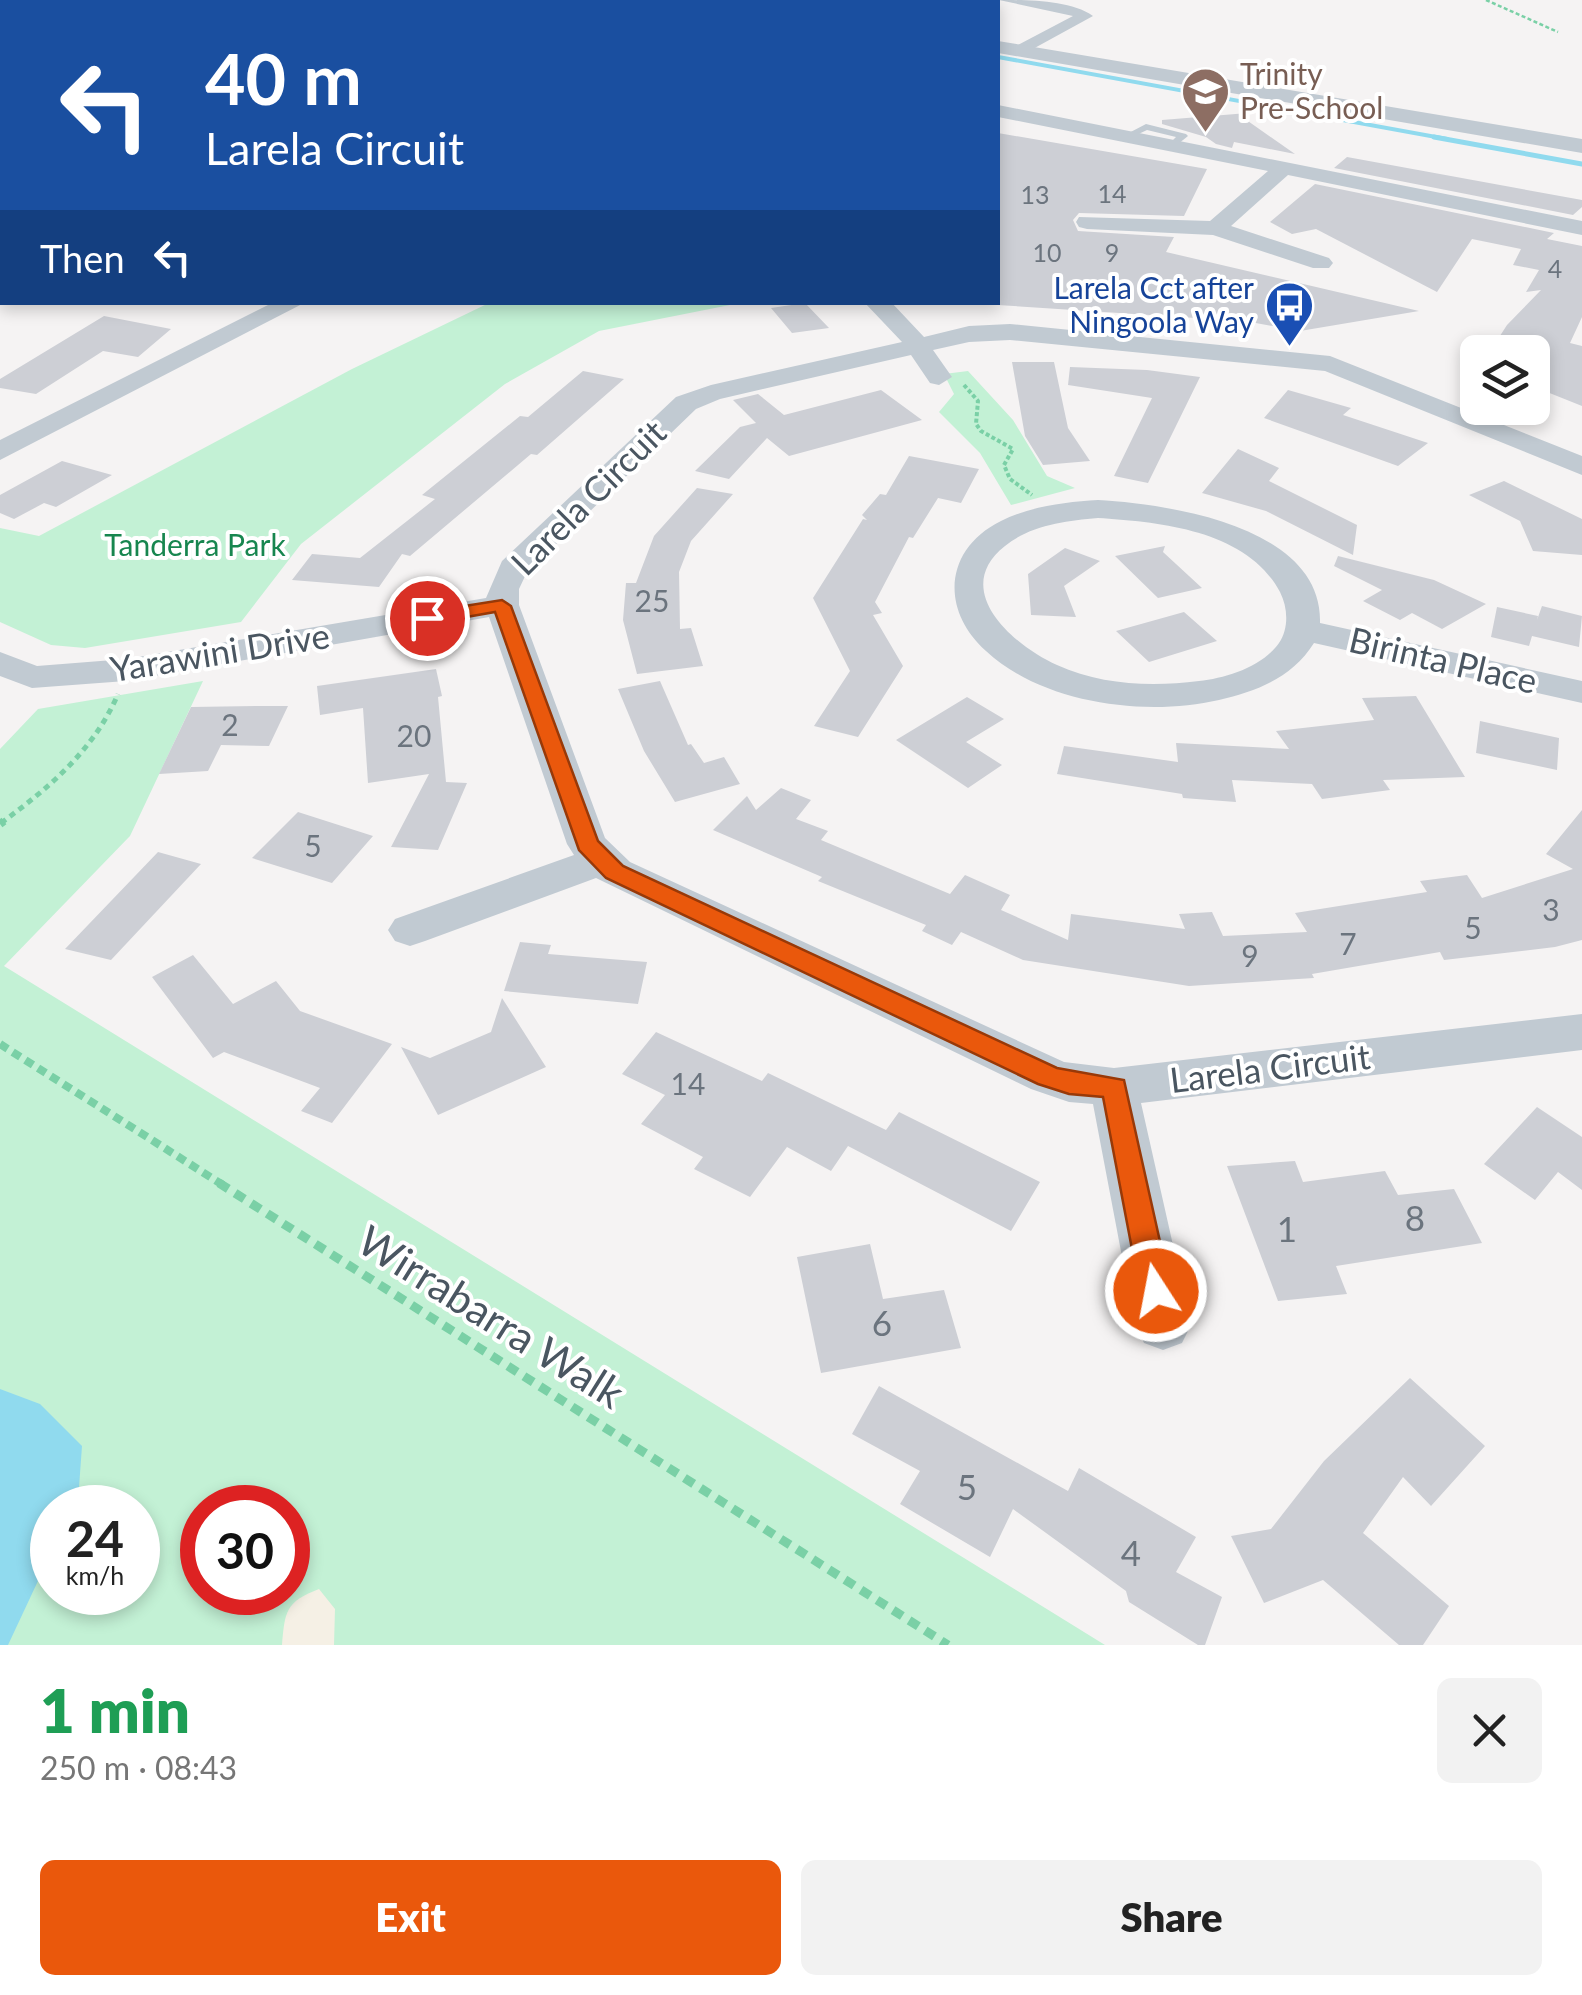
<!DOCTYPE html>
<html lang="en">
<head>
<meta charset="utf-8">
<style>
  body { margin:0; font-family:Lato,sans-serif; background:#f2f2f2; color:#222; height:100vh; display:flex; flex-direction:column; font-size:38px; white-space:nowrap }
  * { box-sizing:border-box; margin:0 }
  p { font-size:32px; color:#767676 }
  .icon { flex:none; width:55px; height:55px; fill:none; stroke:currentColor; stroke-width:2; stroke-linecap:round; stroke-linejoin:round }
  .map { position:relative; height:1645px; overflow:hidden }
  .side { display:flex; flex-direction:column; background:#fff; flex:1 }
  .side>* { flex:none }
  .banner { position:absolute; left:0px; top:0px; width:1000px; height:305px; box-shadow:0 5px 15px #0003; background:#1a4fa0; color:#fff; overflow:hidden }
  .buttons { position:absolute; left:1460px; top:335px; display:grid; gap:20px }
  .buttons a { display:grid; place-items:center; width:90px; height:90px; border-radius:15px; background:#fff; box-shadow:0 5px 15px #0003; font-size:50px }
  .speed { position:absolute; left:30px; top:1485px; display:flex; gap:20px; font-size:50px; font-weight:700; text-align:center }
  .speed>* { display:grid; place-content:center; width:130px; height:130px; border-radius:50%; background:#fff; box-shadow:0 5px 15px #0003; line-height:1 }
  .speed small { font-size:25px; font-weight:400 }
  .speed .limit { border:15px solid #d22; background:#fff; color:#111 }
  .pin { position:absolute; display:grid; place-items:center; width:85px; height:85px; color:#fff; margin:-42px; border:5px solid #fff; border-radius:50%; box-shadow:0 2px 10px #0007 }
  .me { position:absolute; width:110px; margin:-55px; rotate:349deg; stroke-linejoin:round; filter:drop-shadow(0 0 8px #0008) }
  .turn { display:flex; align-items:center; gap:35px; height:210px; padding:0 40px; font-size:45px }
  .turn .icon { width:130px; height:130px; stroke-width:2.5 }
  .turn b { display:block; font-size:70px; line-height:85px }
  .then { display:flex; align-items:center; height:95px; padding:0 40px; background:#0003; gap:20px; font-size:38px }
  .round { display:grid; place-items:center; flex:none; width:105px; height:105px; border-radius:15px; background:#f2f2f2 }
  .headline { display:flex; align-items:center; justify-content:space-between; height:170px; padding:0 40px }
  h1 { font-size:60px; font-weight:800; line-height:75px; color:#1e9e55 }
  .action { display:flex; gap:20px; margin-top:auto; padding:20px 40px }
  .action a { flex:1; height:115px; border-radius:15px; background:#ea580c; color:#fff; font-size:40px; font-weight:800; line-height:115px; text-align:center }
  .action a+a { background:#f2f2f2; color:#222 }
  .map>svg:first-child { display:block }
  .green { fill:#c3f1d5; fill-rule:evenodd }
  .sand { fill:#f5f0e5 }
  .water { fill:#90daee }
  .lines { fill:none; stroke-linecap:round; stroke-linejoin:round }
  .stream-far1 { stroke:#90daee; stroke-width:4 }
  .stream { stroke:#90daee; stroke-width:5 }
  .building { fill:#cdcfd5 }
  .path-far4 { stroke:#7ad0a6; stroke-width:2.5; stroke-dasharray:4 2.5; stroke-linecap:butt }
  .path-far3 { stroke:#7ad0a6; stroke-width:4; stroke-dasharray:4 2.5; stroke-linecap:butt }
  .path-far2 { stroke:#7ad0a6; stroke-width:5; stroke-dasharray:6 5; stroke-linecap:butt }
  .path-far1 { stroke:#7ad0a6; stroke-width:8; stroke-dasharray:9 6; stroke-linecap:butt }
  .path { stroke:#7ad0a6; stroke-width:9; stroke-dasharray:11 8; stroke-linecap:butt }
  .service { fill:#c1cad2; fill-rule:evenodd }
  .minor { fill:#c1cad2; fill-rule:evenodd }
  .tertiary { fill:#c1cad2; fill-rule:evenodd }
  .secondary { stroke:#c1cbd6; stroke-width:55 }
  .route { fill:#ea580c; stroke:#983908; stroke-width:2.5 }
  .labels { text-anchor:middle; stroke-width:8; stroke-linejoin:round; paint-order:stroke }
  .far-number-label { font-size:25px; fill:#6b747e }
  .far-education-label { font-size:30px; fill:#785e54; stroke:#fff; text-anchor:start }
  .far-transit-label { font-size:30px; fill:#164399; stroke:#fff; text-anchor:end }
  .far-park-label { font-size:30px; fill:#17864f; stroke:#fff }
  .number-label { font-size:30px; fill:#6b747e }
  .street-label { font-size:35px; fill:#4a5661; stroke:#fff }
  .near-number-label { font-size:35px; fill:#6b747e }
  .near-street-label { font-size:42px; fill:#4a5661; stroke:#fff }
</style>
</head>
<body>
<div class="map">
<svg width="1582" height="1645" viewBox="0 0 1582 1645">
  <rect width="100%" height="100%" fill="#f5f3f3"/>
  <!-- green -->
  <path class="green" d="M489,303h251l-141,28 -94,53 -204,160 -60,78 -156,26 -34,-3 -51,-23v-94l39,8 313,-167z
    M968,371l45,49 34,56 28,12 -64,17 -31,-52 -41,-41 15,-18 -10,-20z
    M203,681l-73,155 -126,130 1101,679h-1105v-896l38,-40zM52,1508h86v84h-86zM202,1508h86v84h-86z"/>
  <!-- sand -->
  <path class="sand" d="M319,1589l16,20 -1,36h-52c3,-33 3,-43 37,-56z"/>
  <!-- water -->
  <path class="water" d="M0,1389l40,15 42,42 -4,55 -4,6 -22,1v43l-44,94h-8z"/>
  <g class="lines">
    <!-- stream-far1 -->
    <path class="stream-far1" d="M769,0l15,2
      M998,57l449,82"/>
    <!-- stream -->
    <path class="stream" d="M1434,137l148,27"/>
  </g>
  <!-- building -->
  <path class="building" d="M1248,113l-3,6 50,35 -61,-12 -2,6 -16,-4 -10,-7 -44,-13v-4z
    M998,133l209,36 -23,47 -105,-3 -6,7 5,11 96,6 -8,15 253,59 -119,20 -88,-16 -1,4 -213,-14z
    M1347,157l235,43v7l-9,8 -239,-47z
    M1315,184l239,49 -7,6 35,7v71l-12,26 12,3v60l-50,-20v-37l-36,-7 11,-17 34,-35 -15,2 13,-22 -26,-5 8,-16 -49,-10 -35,53 -121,-63 -24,5 -22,-12z
    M805,303l24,25 -37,5 -21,-25z
    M104,316l67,13 -33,28 -35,-6 -67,43 -36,-6v-9z
    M1012,362h42l14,66 22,33 -47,4 -18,-29z
    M1070,367l77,3 53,7 -52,106 -34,-7 38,-78 -84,-13z
    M583,371l41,8 -87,76 -6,-1 -121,102 -8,-2 -23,33 -87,-7 20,-26 48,4 75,-59 -13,-4 98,-79 8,1z
    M881,390l41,30 -133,36 -22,-18 -38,41 -34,-8 45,-44 16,-4 -23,-23 25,-6 26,21z
    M1288,390l63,18 -8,7 85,28 -30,23 -134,-48z
    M1238,449l41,19 -10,13 88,44 -4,30 -87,-44 -64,-18z
    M909,456l70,13 -18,34 -23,-5 -25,40 -4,-1 -34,65 7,11 -9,2 30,51 -45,71 -44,-11 36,-55 -37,-73 50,-79 4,1 -5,-5 18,-21 6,1z
    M62,461l50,14 -56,32 -12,-4 -30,16 -14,-6v-18z
    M1504,481l78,38v36l-49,-4 -13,-30 -51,-26z
    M697,488l36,6 -42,47 -12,31 1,57 11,-1 12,38 -66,8 -14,-54 3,-37h10l18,-47z
    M1165,546l-2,6 39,36 -44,10 -43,-42z
    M1065,548l35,13 -36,25 12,31 -45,-2 -3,-41z
    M1338,556l96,24 52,24 -44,25 -30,-16 -12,7 -37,-19 19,-11 -48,-24z
    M1542,606l40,10 -3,31 -47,-11 -3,10 -38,-9 6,-30 41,9 -1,4z
    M1184,612l33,29 -68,21 -33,-31z
    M436,669l6,27 -4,1 8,85 21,1 -29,67 -47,-3 38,-73 -61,9 -5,-75 -43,7 -3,-29z
    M660,681l28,64 3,-1 13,19 20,-6 16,27 -65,18 -31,-51 -26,-62z
    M1416,696l49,81 -82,3 7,10 -68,9 -10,-15 -80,-4 4,22 -53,-4 -1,-4 -125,-20 7,-28 114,16 -2,-19 113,6 -13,-18 98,-11 -12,-22z
    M967,697l37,22 -38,23 36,23 -34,23 -72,-48z
    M257,706h31l-19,40 -48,-1 -13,26 -49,3 32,-67z
    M1480,721l79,17 -2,32 -81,-17z
    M781,788l30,12 -15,19 32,12 -7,9 129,54 15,-19 45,20 -9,15 67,30 3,-26 114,15 -6,-15 33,-2 11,24 84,-4 -12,-19 132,-21 -7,-11 47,-6 15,23 91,-29 -27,-15 36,-44v130l-27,7 -111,13 -4,-8 -128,22 2,4 -125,8 -166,-26 -62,-28 -9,13 -30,-14 4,-6 -108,-44 4,-4 -109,-47 34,-34 9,14z
    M298,812l75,24 -41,47 -80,-25z
    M158,852l43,12 -90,96 -46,-11z
    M520,942l31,3 -3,9 99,8 -9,42 -134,-13z
    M193,955l40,49 43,-23 24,30 92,33 -60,79 -31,-12 19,-23 -96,-36 -11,6 -61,-81z
    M502,998l44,69 -108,48 -37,-68 29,11 61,-26z
    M656,1032l106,49 6,-8 118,57 13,-18 141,70 -29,49 -163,-85 -17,25 -44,-24 -37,50 -56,-28 9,-12 -62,-33 24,-29 -43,-21z
    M1537,1107l45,30v53l-24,-18 -23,28 -51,-36z
    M1295,1161l8,21 82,-11 13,24 56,-6 28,54 -146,23 11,28 -69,7 -51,-135z
    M870,1244l13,55 61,-9 17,58 -140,25 -24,-116z
    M1410,1378l75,68 -54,60 -28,-29 -40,56 86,73 -26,39h-24l-76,-65 -59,23 -33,-67 40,-7 53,-68z
    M879,1386l189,105 11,-23 117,69 -20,35 46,25 -17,48h-7l-69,-43 -3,-11 -113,-82 -23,48 -90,-53 20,-33 -68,-37z"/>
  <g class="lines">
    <!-- path-far4 -->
    <path class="path-far4" d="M1486,0l72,32"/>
    <!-- path-far3 -->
    <path class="path-far3" d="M964,385l14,16 -2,23 5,7 32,18 -9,16 6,14 22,16"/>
    <!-- path-far2 -->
    <path class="path-far2" d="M1,823c48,-35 93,-73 117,-129"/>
    <!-- path-far1 -->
    <path class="path-far1" d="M0,824l4,-3
      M0,1044l223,141"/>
    <!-- path -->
    <path class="path" d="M219,1183l729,462"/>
    <!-- service -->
    <path class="service" d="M1146,124l40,10 2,2 -15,12 -5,-3 8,-8 -29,-7 -19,9 -5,-3z"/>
    <!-- minor -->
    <path class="minor" d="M410,0h27l2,2h-27z
      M999,0c29,0 71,0 94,16l-73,40 -8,-5 2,-4 59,-31z
      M2,25v12l-2,1v-12z
      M998,105l584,116v14l-294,-60 -57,51 98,32 4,5 -4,5h-16l-100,-33 -126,-6 -8,-2 -3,-5 3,-5 131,4 58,-50 -270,-54z
      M2,239v14l-2,1v-14z
      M274,302h32l-306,158v-20z
      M864,302h27l33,35 45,-11 41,-2 320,32 252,100v19l-257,-104 -315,-31 -41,2 -36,8 19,27 -13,8 -9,-2 -19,-28 -191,44 -24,10 -169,163 -8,17v16l86,233 25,24 434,200 50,6 468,-54v36l-441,53 50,222 -9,18 -19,7 -19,-7 -9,-18 -42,-221 -24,-2 -38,-13 -435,-211 -171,63 -15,5 -15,-5 -7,-11 7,-11 179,-64 -7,-11 -78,-227 -363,64 -94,7 -32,-12v-24l37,14 89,-7 360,-61 16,-37 174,-164 35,-12 191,-43z
      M1098,500c70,4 225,26 222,123l262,58v22l-268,-60c-22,35 -57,48 -95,57 -74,17 -176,4 -233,-49 -46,-41 -42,-102 15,-130 30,-15 65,-19 97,-21zM1098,518c62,4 149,12 182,74 8,16 9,36 -1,51 -17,24 -53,35 -80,38 -48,6 -98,4 -142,-16 -43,-19 -108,-75 -52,-119 26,-21 60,-25 93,-28z"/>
    <!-- tertiary -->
    <path class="tertiary" d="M705,0h31l1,2h-30z
      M998,41l584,98v14l-584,-100z"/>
    <!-- secondary -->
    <path class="secondary" d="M66,2l2,-2
      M0,70l2,-3"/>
  </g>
  <!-- route -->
  <path class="route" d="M502,600l9,6 87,235 25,25 434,202 67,12 47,211 -4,10 -11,4 -11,-4 -5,-10 -37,-194 -34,-3 -31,-10 -432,-206 -27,-28 -84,-238 -68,12 -10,-6 10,-6z"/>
  <!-- icons -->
  <defs>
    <symbol id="school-pin" viewBox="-11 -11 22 30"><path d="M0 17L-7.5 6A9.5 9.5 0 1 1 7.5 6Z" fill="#8d6e63" stroke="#fff"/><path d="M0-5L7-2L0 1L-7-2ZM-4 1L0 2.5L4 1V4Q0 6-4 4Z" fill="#fff"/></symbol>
    <symbol id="bus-pin" viewBox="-11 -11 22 30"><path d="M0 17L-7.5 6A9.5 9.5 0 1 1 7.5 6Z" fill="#1a4fb4" stroke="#fff"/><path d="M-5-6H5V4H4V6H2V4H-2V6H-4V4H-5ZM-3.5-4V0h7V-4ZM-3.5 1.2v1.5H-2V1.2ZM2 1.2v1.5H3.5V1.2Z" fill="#fff"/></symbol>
  </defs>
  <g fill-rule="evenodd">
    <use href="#school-pin" x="1178" y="64" width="55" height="75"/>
    <use href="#bus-pin" x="1262" y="278" width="55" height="75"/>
  </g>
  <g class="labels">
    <!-- far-number labels -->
    <g class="far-number-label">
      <text x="1112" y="203">14</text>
      <text x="1035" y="204">13</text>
      <text x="1047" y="262">10</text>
      <text x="1112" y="262">9</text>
      <text x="1555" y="278">4</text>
    </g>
    <!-- far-education labels -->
    <g class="far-education-label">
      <text x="1240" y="85">Trinity<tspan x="1240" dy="34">Pre-School</tspan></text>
    </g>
    <!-- far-transit labels -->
    <g class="far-transit-label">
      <text x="1254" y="299">Larela Cct after<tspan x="1254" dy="34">Ningoola Way</tspan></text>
    </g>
    <!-- far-park labels -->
    <g class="far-park-label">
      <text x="195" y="556">Tanderra Park</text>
    </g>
    <!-- number labels -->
    <g class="number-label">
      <text x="652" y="612">25</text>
      <text x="230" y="736">2</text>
      <text x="414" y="747">20</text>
      <text x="313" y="857">5</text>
      <text x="1551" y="921">3</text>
      <text x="1473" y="939">5</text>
      <text x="1348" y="955">7</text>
      <text x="1250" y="967">9</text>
      <text x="688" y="1095">14</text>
    </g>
    <!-- street labels -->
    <g class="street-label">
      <text transform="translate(589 498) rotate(-45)" y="12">Larela Circuit</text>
      <text transform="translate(220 653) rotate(-9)" y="12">Yarawini Drive</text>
      <text transform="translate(1443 661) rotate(13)" y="12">Birinta Place</text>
      <text transform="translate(1270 1069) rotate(-7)" y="12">Larela Circuit</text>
    </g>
    <!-- near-number labels -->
    <g class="near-number-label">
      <text x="1415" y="1231">8</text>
      <text x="1287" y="1242">1</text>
      <text x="882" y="1336">6</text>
      <text x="967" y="1500">5</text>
      <text x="1131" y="1566">4</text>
    </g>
    <!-- near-street labels -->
    <g class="near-street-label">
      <text transform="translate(491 1317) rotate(32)" y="15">Wirrabarra Walk</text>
    </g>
  </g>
</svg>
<div class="buttons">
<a><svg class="icon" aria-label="layers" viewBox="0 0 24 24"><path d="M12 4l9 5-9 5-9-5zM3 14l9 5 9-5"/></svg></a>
</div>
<div class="speed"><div>24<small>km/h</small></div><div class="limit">30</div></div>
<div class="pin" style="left:427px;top:618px;background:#d93025"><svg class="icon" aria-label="arrive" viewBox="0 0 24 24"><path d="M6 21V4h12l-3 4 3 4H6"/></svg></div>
<svg class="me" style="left:1156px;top:1291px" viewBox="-20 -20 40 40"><circle r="17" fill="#ea580c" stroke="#fff" stroke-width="3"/><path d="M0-11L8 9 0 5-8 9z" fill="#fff"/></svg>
<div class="banner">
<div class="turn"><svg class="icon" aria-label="left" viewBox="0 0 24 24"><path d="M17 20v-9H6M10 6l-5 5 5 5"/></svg><div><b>40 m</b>Larela Circuit</div></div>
<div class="then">Then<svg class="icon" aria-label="left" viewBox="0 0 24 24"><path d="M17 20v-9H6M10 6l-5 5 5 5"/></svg></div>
</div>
</div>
<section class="side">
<div class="headline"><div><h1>1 min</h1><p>250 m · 08:43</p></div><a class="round"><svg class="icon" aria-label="close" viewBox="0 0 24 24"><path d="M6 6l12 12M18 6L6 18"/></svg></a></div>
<div class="action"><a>Exit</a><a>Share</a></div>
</section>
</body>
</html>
